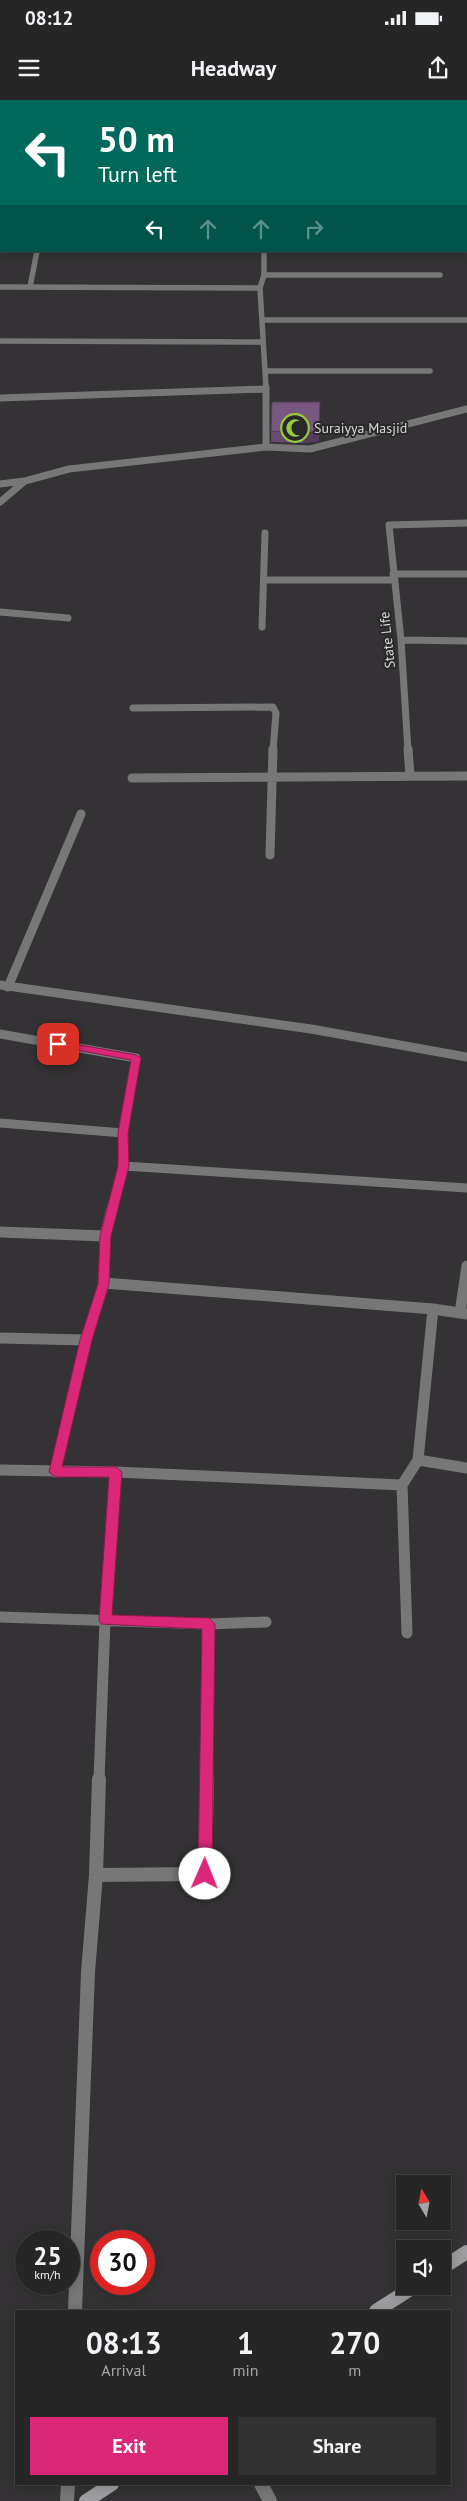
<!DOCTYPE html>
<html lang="en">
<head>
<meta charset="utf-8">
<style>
  body { margin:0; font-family:"PT Sans",sans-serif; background:#333233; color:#f1f3f6; height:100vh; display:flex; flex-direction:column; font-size:19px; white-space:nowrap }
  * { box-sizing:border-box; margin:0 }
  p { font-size:16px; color:#a4a5a7 }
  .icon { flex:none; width:28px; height:28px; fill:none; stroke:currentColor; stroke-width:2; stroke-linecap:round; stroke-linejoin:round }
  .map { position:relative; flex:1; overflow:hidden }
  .sheet { position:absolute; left:15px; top:2210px; width:436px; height:175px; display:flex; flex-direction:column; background:#272627; border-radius:0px; box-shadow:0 2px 12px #0003,0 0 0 1px #434344 }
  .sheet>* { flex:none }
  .top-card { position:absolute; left:0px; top:0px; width:468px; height:152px; box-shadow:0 2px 12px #0003,0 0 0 1px #434344; background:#00695c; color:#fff; overflow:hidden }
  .needle { width:32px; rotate:350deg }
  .controls { position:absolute; left:396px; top:2075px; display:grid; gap:10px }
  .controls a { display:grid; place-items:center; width:55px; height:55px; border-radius:0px; background:#272627; box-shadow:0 2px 12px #0003,0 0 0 1px #434344; font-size:25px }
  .speed { position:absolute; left:15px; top:2130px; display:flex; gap:10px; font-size:25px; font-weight:700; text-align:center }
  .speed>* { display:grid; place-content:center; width:65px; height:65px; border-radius:50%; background:#272627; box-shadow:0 2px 12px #0003,0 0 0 1px #434344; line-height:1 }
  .speed small { font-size:12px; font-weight:400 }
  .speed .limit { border:8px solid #d22; background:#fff; color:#111 }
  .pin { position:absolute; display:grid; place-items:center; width:42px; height:42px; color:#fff; margin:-21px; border-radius:10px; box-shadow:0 2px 8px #0006 }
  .me { position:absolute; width:55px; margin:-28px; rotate:1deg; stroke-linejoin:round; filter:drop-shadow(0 0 4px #0008) }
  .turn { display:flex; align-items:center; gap:18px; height:105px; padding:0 15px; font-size:22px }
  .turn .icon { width:65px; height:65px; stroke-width:2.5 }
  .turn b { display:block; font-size:35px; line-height:42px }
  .lanes { display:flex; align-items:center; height:48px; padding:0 15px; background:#0003; justify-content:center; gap:25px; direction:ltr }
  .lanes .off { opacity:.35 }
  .eta { display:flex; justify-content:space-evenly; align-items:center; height:85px; text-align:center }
  .eta b { font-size:30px; font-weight:700; line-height:35px }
  .action { display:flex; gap:10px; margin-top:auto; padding:10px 15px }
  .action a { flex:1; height:58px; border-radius:0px; background:#db2777; color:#fff; font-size:20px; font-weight:700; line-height:58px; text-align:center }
  .action a+a { background:#333233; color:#f1f3f6 }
  .status { display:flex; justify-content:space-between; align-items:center; height:35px; padding:0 25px; background:#272627; direction:ltr }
  .status svg { height:14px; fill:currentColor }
  header { display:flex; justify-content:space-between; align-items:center; height:65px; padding:0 15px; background:#272627; font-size:22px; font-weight:700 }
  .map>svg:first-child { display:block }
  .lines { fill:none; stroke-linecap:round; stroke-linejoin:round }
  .street-far4 { stroke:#777778; stroke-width:5.5 }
  .street-far3 { stroke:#777778; stroke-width:7 }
  .street-far2 { stroke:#777778; stroke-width:9 }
  .street-far1 { stroke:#777778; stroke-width:11 }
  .street { stroke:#777778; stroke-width:14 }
  .secondary { stroke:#9e9d9f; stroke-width:14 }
  .wall { fill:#674b6f }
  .shaded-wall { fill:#543d5a }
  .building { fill:#785781; stroke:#543d5a }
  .route { fill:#db2777; stroke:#8e194d }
  .labels { text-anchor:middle; stroke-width:4; stroke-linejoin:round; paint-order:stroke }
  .far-poi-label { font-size:14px; fill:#d8d7d8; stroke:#2a282a; text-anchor:start }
  .far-street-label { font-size:14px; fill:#d8d7d8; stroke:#2a282a }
</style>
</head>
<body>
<div class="status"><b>08:12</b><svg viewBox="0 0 49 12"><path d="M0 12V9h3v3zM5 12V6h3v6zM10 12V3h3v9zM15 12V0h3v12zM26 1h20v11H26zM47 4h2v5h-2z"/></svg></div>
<header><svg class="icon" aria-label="menu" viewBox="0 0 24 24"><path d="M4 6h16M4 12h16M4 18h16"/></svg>Headway<svg class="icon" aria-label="share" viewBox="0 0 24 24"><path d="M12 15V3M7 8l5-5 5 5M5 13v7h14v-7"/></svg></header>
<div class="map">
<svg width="467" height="2401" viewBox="0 0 467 2401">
  <rect width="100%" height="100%" fill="#343234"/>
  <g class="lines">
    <!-- street-far4 -->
    <path class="street-far4" d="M264,151v24l-4,13 6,100
      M264,175h176
      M0,187l260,1
      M30,187l7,-36
      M263,220h204
      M0,241l263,1
      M266,271h164"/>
    <!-- street-far3 -->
    <path class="street-far3" d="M266,287v60
      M0,298l266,-9
      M0,384l24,-3
      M0,402l25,-21 44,-12 197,-22 44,2 157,-40
      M393,474h74
      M265,480h128
      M0,512l68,6
      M262,527l3,-94
      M401,540l66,1
      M133,608l140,-1 3,6 -3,38
      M408,651l-7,-111 -12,-115 78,-2"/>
    <!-- street-far2 -->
    <path class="street-far2" d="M408,649l2,26
      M132,678l335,-2
      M270,755l3,-106
      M0,885l311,44 156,28
      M8,887l73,-173
      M0,934l136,24 -13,75 1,33 -11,40
      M0,1023l123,10
      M124,1066l343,22"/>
    <!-- street-far1 -->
    <path class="street-far1" d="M0,1132l105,4
      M104,1183l329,26 34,5
      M460,1213l7,-47
      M0,1238l86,2
      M418,1360l15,-151
      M0,1370l116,2 286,13 16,-25 49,8
      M55,1372l31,-132 18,-57 1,-47 8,-31
      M402,1385l5,148
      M0,1517l209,7 57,-2
      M99,1680l6,-159 11,-149
      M207,1680l2,-156"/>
    <!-- street -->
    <path class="street" d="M96,1775l109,-1 2,-95
      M75,2211l13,-339 8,-97 3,-96
      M261,2384l9,17
      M67,2401l1,-17"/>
    <!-- secondary -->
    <path class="secondary" d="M442,2168l25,-16
      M376,2211l39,-25
      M86,2401l26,-17"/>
  </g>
  <!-- wall -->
  <path class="wall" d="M272,302l47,39 -16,2 -32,-1z"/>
  <!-- shaded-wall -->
  <path class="shaded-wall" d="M319,331v10l-16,2v-10z"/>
  <!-- building -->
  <path class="building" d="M272,302h48l-1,29 -16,2 -32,-2z"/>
  <!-- route -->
  <path class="route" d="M58,941l78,14 5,3 -13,75 1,33 -18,70 -2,48 -17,56 -30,127h54l6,5 -10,143 97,3 6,6 -3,250 -2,5 -5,2 -5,-2 -2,-5 4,-245 -101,-5 -2,-4 10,-143h-54l-6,-5 31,-132 18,-56 2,-48 18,-70v-33l13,-73 -76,-14 -2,-2z"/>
  <!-- icons -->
  <defs>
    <symbol id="mosque-ring" viewBox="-11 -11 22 22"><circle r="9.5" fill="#2a282a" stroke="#97cc39" stroke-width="1.5"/><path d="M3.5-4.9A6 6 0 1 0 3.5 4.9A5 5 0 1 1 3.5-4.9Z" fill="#97cc39"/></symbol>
  </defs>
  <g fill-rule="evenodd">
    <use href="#mosque-ring" x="279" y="312" width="32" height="32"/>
  </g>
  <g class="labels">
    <!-- far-poi labels -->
    <g class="far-poi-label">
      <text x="314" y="333">Suraiyya Masjid</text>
    </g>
    <!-- far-street labels -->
    <g class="far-street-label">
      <text transform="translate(387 540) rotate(-96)" y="5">State Life</text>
    </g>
  </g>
</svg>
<div class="controls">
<a><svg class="needle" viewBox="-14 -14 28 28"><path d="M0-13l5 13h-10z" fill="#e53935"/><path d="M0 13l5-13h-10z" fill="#a4a5a7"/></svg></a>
<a><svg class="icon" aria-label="sound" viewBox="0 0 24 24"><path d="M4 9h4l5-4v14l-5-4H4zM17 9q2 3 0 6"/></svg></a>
</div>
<div class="speed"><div>25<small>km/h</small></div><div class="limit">30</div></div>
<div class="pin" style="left:58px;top:944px;background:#d93025"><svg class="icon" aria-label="arrive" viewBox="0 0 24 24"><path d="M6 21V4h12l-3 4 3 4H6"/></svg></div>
<svg class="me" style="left:205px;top:1774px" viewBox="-20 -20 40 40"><circle r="19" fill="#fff"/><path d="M0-13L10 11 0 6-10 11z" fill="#db2777"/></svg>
<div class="top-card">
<div class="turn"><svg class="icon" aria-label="left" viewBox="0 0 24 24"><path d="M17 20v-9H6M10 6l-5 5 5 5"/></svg><div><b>50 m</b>Turn left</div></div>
<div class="lanes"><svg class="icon" aria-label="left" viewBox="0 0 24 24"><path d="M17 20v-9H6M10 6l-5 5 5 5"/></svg><svg class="icon off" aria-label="ahead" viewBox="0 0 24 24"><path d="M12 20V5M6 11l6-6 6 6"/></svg><svg class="icon off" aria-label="ahead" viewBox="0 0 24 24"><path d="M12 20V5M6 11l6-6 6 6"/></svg><svg class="icon off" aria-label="right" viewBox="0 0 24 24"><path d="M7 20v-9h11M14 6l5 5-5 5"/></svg></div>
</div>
<section class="sheet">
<div class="eta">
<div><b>08:13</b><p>Arrival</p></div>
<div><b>1</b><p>min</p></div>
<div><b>270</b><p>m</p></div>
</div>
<div class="action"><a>Exit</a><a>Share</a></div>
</section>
</div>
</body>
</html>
